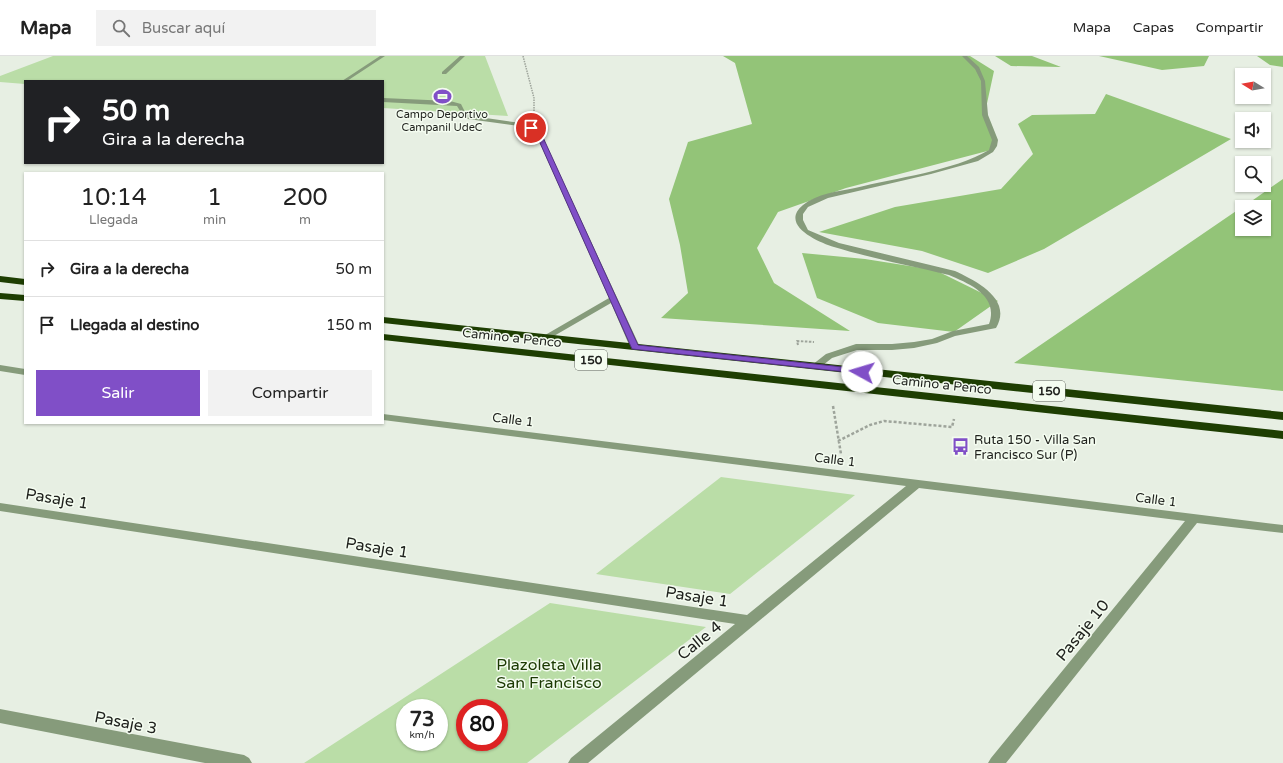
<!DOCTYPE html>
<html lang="es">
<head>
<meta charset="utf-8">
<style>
  body { margin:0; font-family:"Varela Round",sans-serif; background:#f2f2f2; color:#222; height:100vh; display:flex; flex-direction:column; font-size:15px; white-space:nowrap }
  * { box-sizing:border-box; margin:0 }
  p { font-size:13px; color:#767676 }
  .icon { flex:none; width:22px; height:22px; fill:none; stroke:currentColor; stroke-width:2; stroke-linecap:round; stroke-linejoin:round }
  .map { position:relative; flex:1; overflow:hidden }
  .sheet { position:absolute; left:24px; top:116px; width:360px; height:252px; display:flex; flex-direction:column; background:#fff; border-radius:0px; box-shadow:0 1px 3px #0004 }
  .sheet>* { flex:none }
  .banner { position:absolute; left:24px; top:24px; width:360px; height:84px; border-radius:0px; box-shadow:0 1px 3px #0004; background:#202124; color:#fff; overflow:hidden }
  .needle { width:26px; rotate:281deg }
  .fabs { position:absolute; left:1235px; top:12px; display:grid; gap:8px }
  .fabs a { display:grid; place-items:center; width:36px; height:36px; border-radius:0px; background:#fff; box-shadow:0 1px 3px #0004; font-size:20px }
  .speed { position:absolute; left:396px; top:643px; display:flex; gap:8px; font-size:20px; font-weight:700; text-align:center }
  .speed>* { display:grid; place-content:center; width:52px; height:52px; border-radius:50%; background:#fff; box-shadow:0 1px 3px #0004; line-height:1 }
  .speed small { font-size:10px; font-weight:400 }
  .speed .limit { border:6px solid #d22; background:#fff; color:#111 }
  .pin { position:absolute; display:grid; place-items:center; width:34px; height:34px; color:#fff; margin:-17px; border:2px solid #fff; border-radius:50%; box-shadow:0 1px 4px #0007 }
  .me { position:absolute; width:44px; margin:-22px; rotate:276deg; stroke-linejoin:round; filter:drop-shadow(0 0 3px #0008) }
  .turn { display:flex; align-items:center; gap:14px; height:84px; padding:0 12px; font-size:18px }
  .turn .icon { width:52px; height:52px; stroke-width:2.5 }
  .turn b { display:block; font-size:28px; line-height:34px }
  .eta { display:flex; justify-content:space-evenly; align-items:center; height:68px; text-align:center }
  .eta b { font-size:24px; font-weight:600; line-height:28px }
  .button { display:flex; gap:8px; margin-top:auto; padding:8px 12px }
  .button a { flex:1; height:46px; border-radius:0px; background:#804fc7; color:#fff; font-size:16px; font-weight:600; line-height:46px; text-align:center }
  .button a+a { background:#f2f2f2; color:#222 }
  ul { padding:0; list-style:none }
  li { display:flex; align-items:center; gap:12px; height:56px; padding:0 12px; border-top:1px solid #e0e0e0 }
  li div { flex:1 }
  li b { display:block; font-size:15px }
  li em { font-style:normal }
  header { display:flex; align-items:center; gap:24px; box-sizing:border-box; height:56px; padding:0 20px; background:#fff; border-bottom:1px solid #e0e0e0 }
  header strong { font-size:19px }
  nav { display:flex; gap:22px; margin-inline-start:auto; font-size:14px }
  .search { width:280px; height:36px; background:#f2f2f2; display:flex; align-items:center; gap:10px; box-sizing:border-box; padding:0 14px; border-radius:0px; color:#767676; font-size:15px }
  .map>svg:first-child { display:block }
  .green { fill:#badda7; fill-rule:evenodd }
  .forest { fill:#93c478 }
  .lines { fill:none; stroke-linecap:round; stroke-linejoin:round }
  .path-far2 { stroke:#9ea49b; stroke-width:1.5; stroke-dasharray:1.5 1; stroke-linecap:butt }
  .path-far1 { stroke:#9ea49b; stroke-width:2; stroke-dasharray:2.5 1.5; stroke-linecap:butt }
  .path { stroke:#9ea49b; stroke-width:2.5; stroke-dasharray:3 2; stroke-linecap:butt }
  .lane { fill:#869b7b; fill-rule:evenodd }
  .street { fill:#869b7b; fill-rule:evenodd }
  .highway { fill:#1e3e02; fill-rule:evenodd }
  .route { fill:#804fc7; stroke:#533381 }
  .labels { text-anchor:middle; stroke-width:3; stroke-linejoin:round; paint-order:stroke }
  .far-poi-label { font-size:11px; fill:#1f211d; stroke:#f4fcf0 }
  .shield { fill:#f4fcf0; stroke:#5f635c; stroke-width:1 }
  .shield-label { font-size:12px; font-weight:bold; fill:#1f211d }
  .street-label { font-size:13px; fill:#1f211d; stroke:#f4fcf0 }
  .poi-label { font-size:13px; fill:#1f211d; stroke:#f4fcf0; text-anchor:start }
  .near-street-label { font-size:16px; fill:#1f211d; stroke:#f4fcf0 }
  .near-park-label { font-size:16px; fill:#1b3902; stroke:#f4fcf0 }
</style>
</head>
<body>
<header>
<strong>Mapa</strong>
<div class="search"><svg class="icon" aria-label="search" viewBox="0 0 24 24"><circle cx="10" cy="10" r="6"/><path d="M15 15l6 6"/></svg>Buscar aquí</div>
<nav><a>Mapa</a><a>Capas</a><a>Compartir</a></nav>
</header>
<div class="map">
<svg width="1283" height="707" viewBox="0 0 1283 707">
  <rect width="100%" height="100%" fill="#e7efe3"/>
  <!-- green -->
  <path class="green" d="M53,0h432l23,60 -125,-8v-27h-358v3l-25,-2v-6z
    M721,421l134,18 -125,99 -134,-20z
    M550,547l156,24 -179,136h-223zM405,652h34v34h-34zM465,652h34v34h-34z"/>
  <!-- forest -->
  <path class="forest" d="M723,0h247l24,15 -8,37 9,41 -149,39 -68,24 -21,36 17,35 76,48 -189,-13 27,-25 -8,-48 -11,-46 19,-57 64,-18 -17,-61z
    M995,0h37l29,11 -50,-1z
    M1099,0h110l-5,10 -42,4z
    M1257,0h26v11l-13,-2z
    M1106,38l125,45 -187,110 -56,24 -66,-22 -103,-19 76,-25 106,-18 32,-35 -15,-30 14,-9 63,-1z
    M1283,123v212l-269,-28 228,-156v22h22v-22h-21z
    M802,197l63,6 70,11 63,31 -44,31 -76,-9 -61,-25z"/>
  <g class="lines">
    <!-- path-far2 -->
    <path class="path-far2" d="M523,0l11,42v14"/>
    <!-- path-far1 -->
    <path class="path-far1" d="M798,289l-1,-4 17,1"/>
    <!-- path -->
    <path class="path" d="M833,350l8,48
      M838,385l32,-16 14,-4 68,6 2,-8"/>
    <!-- lane -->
    <path class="lane" d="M380,0h5l-38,25h-5z
      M460,0h5l-19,18h-4v-2z
      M383,42l67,3 11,3 4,8 7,4 48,7 20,9 100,215 -2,2h-6l-2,-2 -19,-44 -64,37h-6l-1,-2 69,-40 -73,-164 -17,-8 -51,-7 -6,-5 -5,-8 -74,-4z"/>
    <!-- street -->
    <path class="street" d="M962,0h5l12,11 6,14 3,34 10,25 -1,6 -4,6 -15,9 -47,13 -103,24 -20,9 -5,7v6l5,10 31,13 116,28c21,10 58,28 41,57l-41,8 -18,7 -23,5 -22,2h-35l-25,8 -14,11h-6l-2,-2 2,-2 14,-11 30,-10h36l22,-2 18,-3 21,-8 36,-7c10,-28 -19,-40 -40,-49 -37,-9 -79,-17 -115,-28 -16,-5 -55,-22 -31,-42 13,-11 36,-14 52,-17 41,-10 98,-17 134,-38l3,-10 -10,-25 -1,-34 -6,-12z
      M0,309l25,4v6l-25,-4z
      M383,358l900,111v8l-86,-10 -191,240h-18l3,-5 194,-237 -266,-33 -331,275h-20l3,-5 164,-134 -735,-113v-8l747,112 159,-129 -523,-66z
      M0,653l244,46 5,3 3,5h-47l-205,-40z"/>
    <!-- highway -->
    <path class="highway" d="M0,220l25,3v6l-25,-3z
      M0,237l25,2v6l-25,-2z
      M383,261l900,95v8l-900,-97z
      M383,278l900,97v8l-900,-99z"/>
  </g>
  <!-- route -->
  <path class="route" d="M529,71h4l8,6 97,212 224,24 4,3 -1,2 -233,-25 -96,-215 -7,-5z"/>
  <!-- icons -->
  <defs>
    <symbol id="stadium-bare" viewBox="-9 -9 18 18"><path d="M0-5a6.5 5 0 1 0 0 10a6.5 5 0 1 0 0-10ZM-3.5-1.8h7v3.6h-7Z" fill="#804fc7" stroke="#f4fcf0" stroke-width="2.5" paint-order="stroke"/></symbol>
    <symbol id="bus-bare" viewBox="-9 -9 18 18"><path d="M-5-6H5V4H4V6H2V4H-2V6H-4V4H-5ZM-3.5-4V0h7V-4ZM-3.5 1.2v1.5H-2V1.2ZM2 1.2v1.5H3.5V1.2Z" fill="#804fc7" stroke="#f4fcf0" stroke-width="2.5" paint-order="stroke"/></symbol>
  </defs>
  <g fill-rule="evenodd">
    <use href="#stadium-bare" x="430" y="28" width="25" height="25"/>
    <use href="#bus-bare" x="948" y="378" width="25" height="25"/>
  </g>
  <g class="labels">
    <!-- far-poi labels -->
    <g class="far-poi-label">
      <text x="442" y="62">Campo Deportivo<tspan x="442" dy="13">Campanil UdeC</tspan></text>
    </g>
    <!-- shield labels -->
    <g class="shield">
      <rect x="575" y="294" width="32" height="20" rx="3"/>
      <rect x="1033" y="325" width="32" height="20" rx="3"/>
    </g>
    <g class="shield-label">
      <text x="591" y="308">150</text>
      <text x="1049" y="339">150</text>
    </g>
    <!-- street labels -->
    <g class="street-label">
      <text transform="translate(512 281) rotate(6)" y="5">Camino a Penco</text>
      <text transform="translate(942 328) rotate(6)" y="5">Camino a Penco</text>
      <text transform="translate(513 363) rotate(7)" y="5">Calle 1</text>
      <text transform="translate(835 403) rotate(7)" y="5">Calle 1</text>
      <text transform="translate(1156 443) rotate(7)" y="5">Calle 1</text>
    </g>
    <!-- poi labels -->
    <g class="poi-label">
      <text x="974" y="388">Ruta 150 - Villa San<tspan x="974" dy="15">Francisco Sur (P)</tspan></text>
    </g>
    <!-- near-street labels -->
    <g class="near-street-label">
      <text transform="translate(57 442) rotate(9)" y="6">Pasaje 1</text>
      <text transform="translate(377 491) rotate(9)" y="6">Pasaje 1</text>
      <text transform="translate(697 540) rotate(9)" y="6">Pasaje 1</text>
      <text transform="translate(1082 574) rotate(-51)" y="6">Pasaje 10</text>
      <text transform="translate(699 584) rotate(-39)" y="6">Calle 4</text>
      <text transform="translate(126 666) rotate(11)" y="6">Pasaje 3</text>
    </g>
    <!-- near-park labels -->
    <g class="near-park-label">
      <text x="549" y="614">Plazoleta Villa<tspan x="549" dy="18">San Francisco</tspan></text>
    </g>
  </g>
</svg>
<div class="fabs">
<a><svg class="needle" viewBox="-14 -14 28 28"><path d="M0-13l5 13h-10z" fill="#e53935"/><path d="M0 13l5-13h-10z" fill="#767676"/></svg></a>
<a><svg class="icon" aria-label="sound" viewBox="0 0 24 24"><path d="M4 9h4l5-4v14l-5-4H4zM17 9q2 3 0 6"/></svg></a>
<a><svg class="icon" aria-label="search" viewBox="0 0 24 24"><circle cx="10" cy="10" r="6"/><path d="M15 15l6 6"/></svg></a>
<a><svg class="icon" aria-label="layers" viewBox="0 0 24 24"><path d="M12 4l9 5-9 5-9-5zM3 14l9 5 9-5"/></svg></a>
</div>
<div class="speed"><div>73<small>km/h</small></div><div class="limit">80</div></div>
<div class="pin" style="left:531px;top:72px;background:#d93025"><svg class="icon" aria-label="arrive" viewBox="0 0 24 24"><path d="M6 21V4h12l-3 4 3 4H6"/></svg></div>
<svg class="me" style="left:862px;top:316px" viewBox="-20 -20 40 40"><circle r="19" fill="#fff"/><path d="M0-13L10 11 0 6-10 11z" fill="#804fc7"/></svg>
<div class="banner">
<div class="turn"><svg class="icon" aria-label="right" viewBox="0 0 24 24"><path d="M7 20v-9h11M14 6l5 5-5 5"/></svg><div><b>50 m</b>Gira a la derecha</div></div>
</div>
<section class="sheet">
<div class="eta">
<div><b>10:14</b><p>Llegada</p></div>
<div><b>1</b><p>min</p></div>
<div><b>200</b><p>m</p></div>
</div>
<ul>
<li><svg class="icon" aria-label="right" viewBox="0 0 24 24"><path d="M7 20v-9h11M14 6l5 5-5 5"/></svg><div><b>Gira a la derecha</b></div><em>50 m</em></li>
<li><svg class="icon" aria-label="arrive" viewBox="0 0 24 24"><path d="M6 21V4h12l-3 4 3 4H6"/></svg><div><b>Llegada al destino</b></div><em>150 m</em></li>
</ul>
<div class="button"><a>Salir</a><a>Compartir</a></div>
</section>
</div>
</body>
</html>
